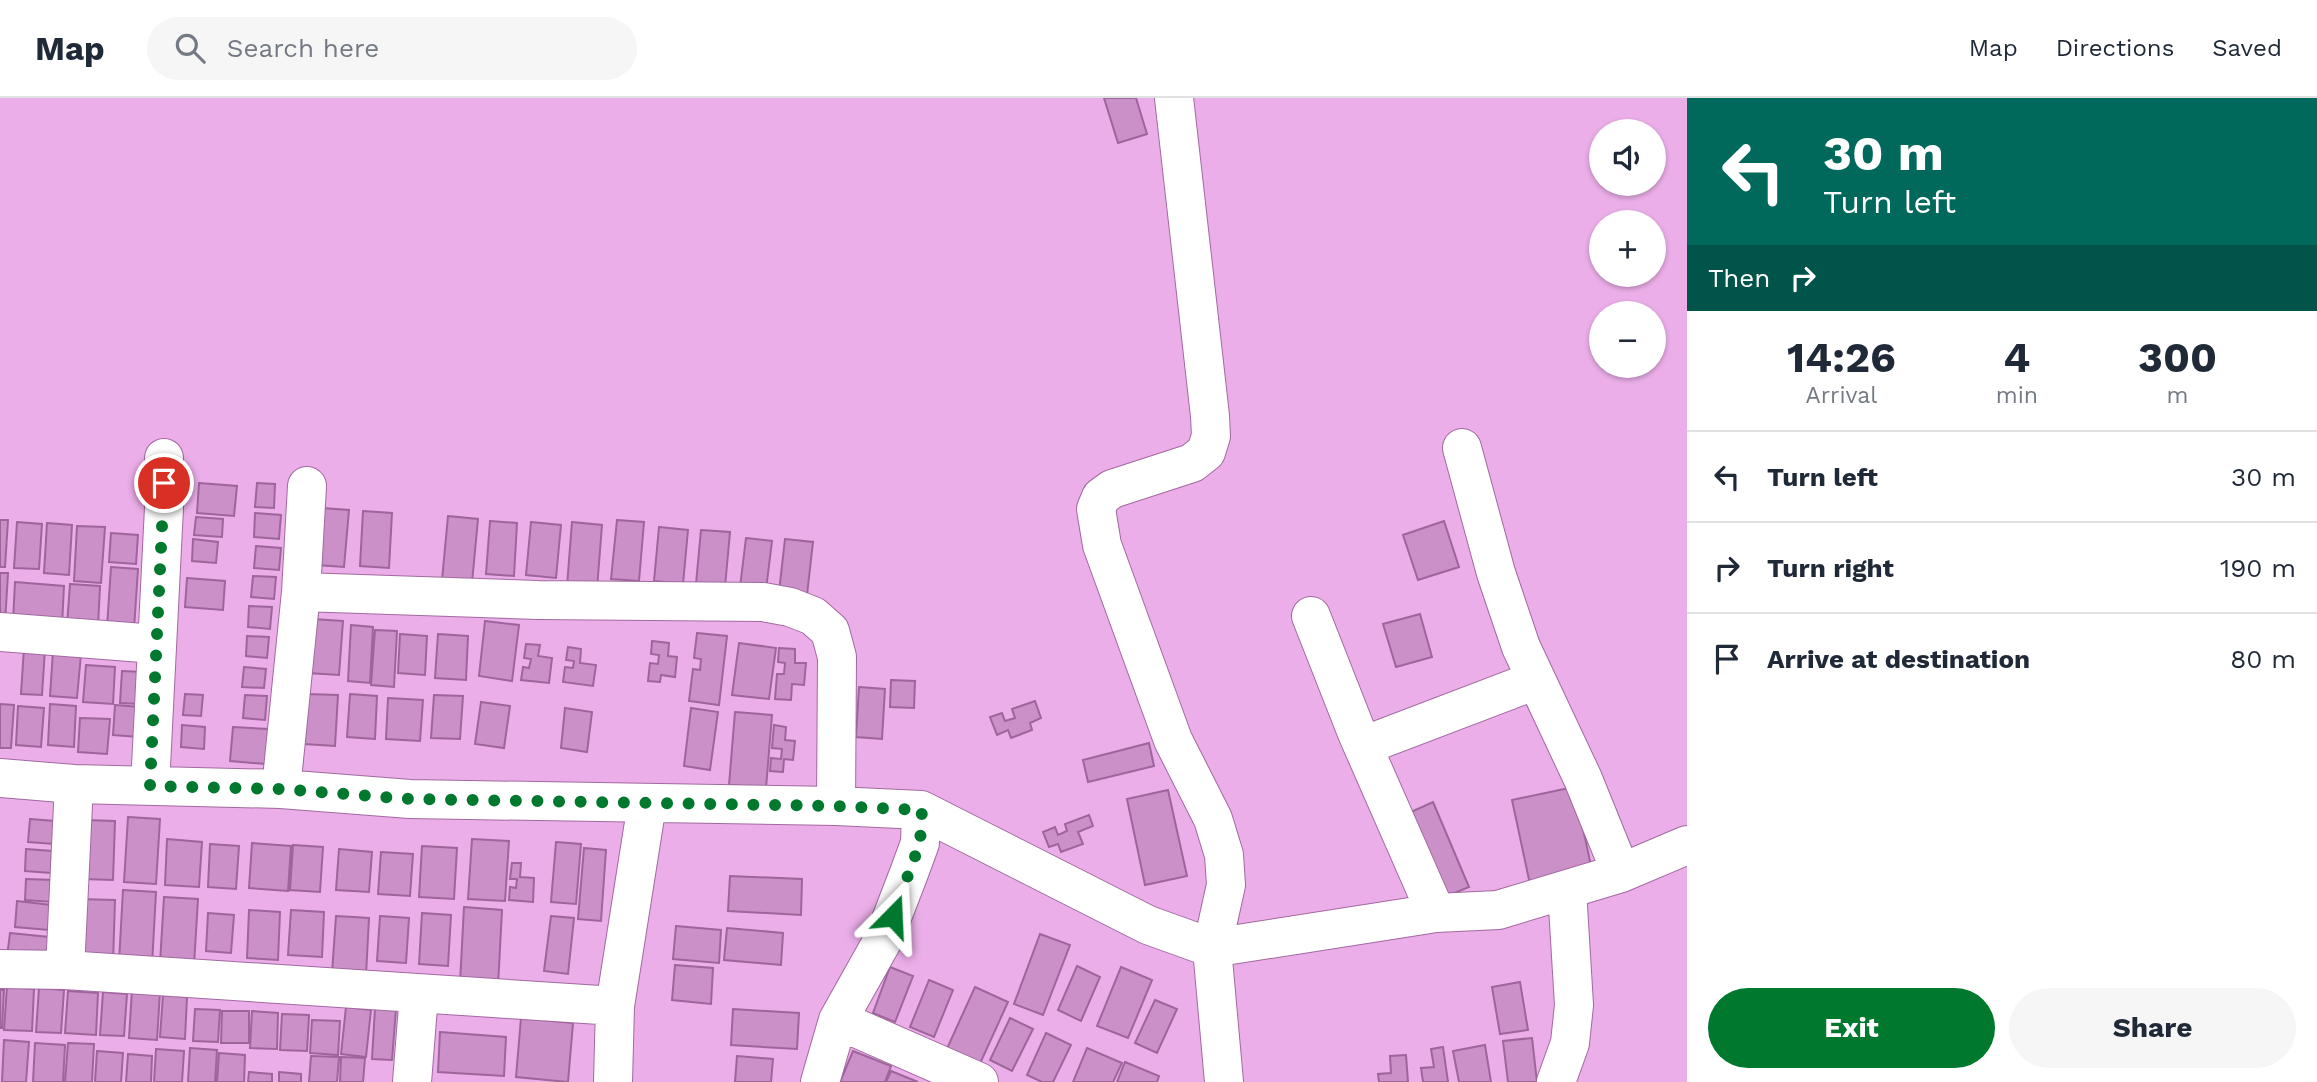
<!DOCTYPE html>
<html lang="en">
<head>
<meta charset="utf-8">
<style>
  body { margin:0; font-family:"Work Sans",sans-serif; background:#f6f6f7; color:#1f2937; height:100vh; display:flex; flex-direction:column; font-size:26px; white-space:nowrap }
  * { box-sizing:border-box; margin:0 }
  p { font-size:23px; color:#747a83 }
  .icon { flex:none; width:38px; height:38px; fill:none; stroke:currentColor; stroke-width:2; stroke-linecap:round; stroke-linejoin:round }
  .map { position:relative; flex:1; overflow:hidden }
  .sheet { display:flex; flex-direction:column; background:#fff; width:630px }
  .sheet>* { flex:none }
  .top-card { background:#00695c; color:#fff; overflow:hidden }
  .fabs { position:absolute; left:1589px; top:21px; display:grid; gap:14px }
  .fabs a { display:grid; place-items:center; width:77px; height:77px; border-radius:50%; background:#fff; box-shadow:0 2px 5px #0004; font-size:35px }
  .pin { position:absolute; display:grid; place-items:center; width:60px; height:60px; color:#fff; margin:-30px; border:4px solid #fff; border-radius:50%; box-shadow:0 2px 7px #0007 }
  .me { position:absolute; width:77px; margin:-38px; rotate:21deg; stroke-linejoin:round; filter:drop-shadow(0 0 5px #0008) }
  .turn { display:flex; align-items:center; gap:24px; height:147px; padding:0 21px; font-size:32px }
  .turn .icon { width:91px; height:91px; stroke-width:2.5 }
  .turn b { display:block; font-size:49px; line-height:60px }
  .then { display:flex; align-items:center; height:66px; padding:0 21px; background:#0003; gap:14px; font-size:26px }
  .eta { display:flex; justify-content:space-evenly; align-items:center; height:119px; text-align:center }
  .eta b { font-size:42px; font-weight:700; line-height:49px }
  .primary-button { display:flex; gap:14px; margin-top:auto; padding:14px 21px }
  .primary-button a { flex:1; height:80px; border-radius:42px; background:#00782e; color:#fff; font-size:28px; font-weight:700; line-height:80px; text-align:center }
  .primary-button a+a { background:#f6f6f7; color:#1f2937 }
  ul { padding:0; list-style:none }
  li { display:flex; align-items:center; gap:21px; height:91px; padding:0 21px; border-top:2px solid #e0e1e3 }
  li div { flex:1 }
  li b { display:block; font-size:26px }
  li em { font-style:normal }
  header { display:flex; align-items:center; gap:42px; box-sizing:border-box; height:98px; padding:0 35px; background:#fff; border-bottom:2px solid #e0e1e3 }
  header strong { font-size:33px }
  nav { display:flex; gap:38px; margin-inline-start:auto; font-size:24px }
  .search { width:490px; height:63px; background:#f6f6f7; display:flex; align-items:center; gap:18px; box-sizing:border-box; padding:0 24px; border-radius:38px; color:#747a83; font-size:26px }
  main { display:flex; flex:1; min-height:0 }
  .map>svg:first-child { display:block }
  .building { fill:#cc90c9; stroke:#9e659b; stroke-width:2 }
  .lines { fill:none; stroke-linecap:round; stroke-linejoin:round }
  .minor-casing { stroke:#a269a0; stroke-width:40 }
  .minor { stroke:#fff; stroke-width:38 }
  .route { stroke:#00782e; stroke-width:12; stroke-dasharray:0 21.6 }
</style>
</head>
<body>
<header>
<strong>Map</strong>
<div class="search"><svg class="icon" aria-label="search" viewBox="0 0 24 24"><circle cx="10" cy="10" r="6"/><path d="M15 15l6 6"/></svg>Search here</div>
<nav><a>Map</a><a>Directions</a><a>Saved</a></nav>
</header>
<main>
<div class="map">
<svg width="1687" height="984" viewBox="0 0 1687 984">
  <rect width="100%" height="100%" fill="#ebaee8"/>
  <!-- building -->
  <path class="building" d="M1104,0h32l11,36 -29,9z
    M199,385l38,3 -3,30 -37,-3z
    M257,385l18,1 -1,24 -19,-1z
    M322,410l27,2 -5,57 -27,-2z
    M363,413l29,2 -3,55 -29,-2z
    M255,415l26,2 -2,24 -25,-2z
    M448,418l30,3 -6,64 -30,-3z
    M196,419l27,2 -1,18 -28,-2z
    M0,422h8l-3,47h-5z
    M617,422l27,2 -5,59 -28,-2z
    M490,423l27,2 -3,53 -28,-2z
    M1444,423l15,46 -41,13 -15,-45z
    M17,424l25,2 -3,45 -25,-1z
    M531,424l30,3 -5,53 -30,-3z
    M572,424l30,3 -5,64 -30,-3z
    M47,425l25,2 -3,50 -25,-2z
    M77,428l28,1 -4,56 -27,-2z
    M659,429l29,3 -5,54 -29,-3z
    M701,432l29,2 -5,55 -29,-3z
    M111,435l27,2 -2,29 -27,-2z
    M746,440l26,3 -6,49 -26,-3z
    M193,441l25,3 -2,21 -24,-2z
    M785,441l28,3 -6,53 -28,-3z
    M256,448l25,2 -2,22 -25,-2z
    M111,469l27,2 -4,60 -27,-2z
    M0,475h8l-3,50h-5z
    M253,478l23,1 -2,22 -23,-2z
    M187,480l38,3 -2,29 -38,-3z
    M15,484l49,4 -2,39 -49,-3z
    M70,486l30,2 -2,40 -31,-1z
    M249,508l23,1 -2,22 -22,-2z
    M1420,516l12,43 -36,10 -13,-43z
    M312,521l31,2 -4,54 -31,-2z
    M485,523l34,4 -7,56 -33,-5z
    M351,527l22,2 -3,56 -22,-2z
    M375,532l22,1 -3,56 -23,-2z
    M697,535l30,3 -8,69 -30,-4 4,-32 7,1 1,-11 -7,-1z
    M400,536l27,2 -2,39 -27,-2z
    M438,536l30,2 -2,44 -31,-2z
    M247,538l22,1 -2,21 -21,-2z
    M652,543l17,2 -1,13 9,1 -2,20 -14,-2 -1,7 -12,-1 2,-18 8,1 1,-9 -8,-1z
    M739,545l37,5 -7,51 -37,-4z
    M526,546l14,1 -2,11 14,2 -3,25 -28,-3 2,-13 6,1 2,-9 -7,-1z
    M568,549l13,2 -1,14 16,2 -3,21 -30,-4 2,-15 8,1 1,-7 -8,-1z
    M24,550l21,1 -3,46 -21,-1z
    M779,550l16,1v14h11l-2,22 -12,-1 -1,16 -16,-1 2,-25h7l1,-11 -7,-1z
    M53,553l28,3 -4,44 -27,-2z
    M86,567l29,2 -2,37 -30,-2z
    M244,569l22,2 -2,19 -22,-1z
    M122,573l20,1 -3,32 -19,-1z
    M891,582l24,1 -1,27 -24,-1z
    M859,589l26,2 -3,50 -26,-2z
    M185,596l18,1 -2,21 -18,-1z
    M307,596l31,1 -3,51 -31,-2z
    M350,596l27,2 -2,43 -28,-2z
    M245,597l22,1 -2,24 -22,-2z
    M434,597l29,1 -3,43 -29,-1z
    M388,600l35,2 -3,41 -34,-2z
    M1035,603l6,17 -11,5 2,7 -21,8 -3,-8 -11,5 -7,-18 12,-4 3,8 10,-3 -3,-9z
    M481,604l29,4 -6,42 -29,-4z
    M0,606l14,1 -3,43h-11z
    M50,606l26,2 -2,41 -26,-2z
    M115,607l25,2 -1,30 -26,-2z
    M18,608l26,2 -3,39 -25,-2z
    M565,610l27,4 -5,40 -26,-4z
    M691,610l27,4 -8,58 -26,-4z
    M735,614l37,3 -6,73 -37,-3z
    M80,620l30,1 -3,35 -29,-2z
    M182,627l23,2 -1,22 -23,-2z
    M774,627l12,2 -1,13 10,1 -2,19 -9,-1 -1,13 -13,-1 1,-13 10,1 1,-10 -10,-1z
    M233,629l35,2 -2,35 -36,-3z
    M1149,645l5,23 -66,16 -5,-22z
    M1574,689l19,88 -62,14 -19,-89z
    M1168,692l19,86 -42,9 -18,-86z
    M1433,704l36,85 -31,13 -36,-84z
    M1089,717l4,11 -15,6 5,12 -22,8 -3,-8 -9,3 -6,-15 12,-5 3,8 9,-4 -2,-7z
    M128,719l32,2 -4,65 -32,-2z
    M30,721l25,2 -1,23 -26,-2z
    M85,722l30,1 -2,59 -30,-1z
    M167,741l35,3 -3,45 -34,-2z
    M472,741l37,2 -4,60 -37,-2z
    M556,744l25,2 -5,60 -25,-2z
    M252,745l39,3 -3,45 -39,-3z
    M210,746l29,2 -3,43 -28,-2z
    M293,747l30,2 -3,45 -30,-2z
    M422,748l35,2 -3,51 -35,-2z
    M584,750l22,2 -5,71 -23,-2z
    M26,751l26,2 -1,22 -26,-2z
    M339,751l33,3 -3,40 -33,-2z
    M381,754l32,2 -3,42 -32,-2z
    M512,765h9l-1,14 14,1 -1,24 -24,-2 1,-13 6,1 1,-9h-7z
    M730,778l72,3 -1,36 -73,-4z
    M26,781l28,1 -1,22 -28,-2z
    M123,792l33,2 -4,73 -33,-3z
    M164,799l34,2 -4,66 -34,-2z
    M79,801l36,1 -2,62 -36,-1z
    M17,803l34,4 -2,25 -34,-3z
    M464,809l38,3 -4,76 -38,-3z
    M249,812l31,2 -2,48 -31,-2z
    M291,812l33,2 -2,45 -34,-2z
    M208,815l26,2 -3,38 -25,-2z
    M422,815l29,2 -3,51 -29,-2z
    M336,818l33,2 -3,57 -34,-2z
    M380,818l29,2 -3,45 -29,-2z
    M551,818l23,2 -6,56 -24,-3z
    M676,828l45,4 -2,33 -46,-4z
    M727,830l56,5 -2,32 -57,-5z
    M10,835l39,4 -2,24 -40,-4z
    M1040,836l30,11 -27,70 -29,-11z
    M675,867l38,3 -2,36 -39,-4z
    M1077,868l23,11 -19,44 -23,-11z
    M890,869l23,9 -18,46 -22,-9z
    M1121,869l31,13 -24,58 -31,-12z
    M929,882l24,10 -19,47 -24,-10z
    M1520,884l8,48 -28,4 -8,-47z
    M7,889l27,2 -2,42 -28,-1z
    M975,889l33,15 -30,66 -33,-15z
    M39,890l25,2 -3,43 -25,-1z
    M0,892h4l-2,38h-2z
    M132,892l28,2 -3,48 -28,-2z
    M68,893l30,2 -2,42 -31,-2z
    M103,894l24,2 -3,42 -24,-1z
    M163,897l24,2 -2,42 -25,-2z
    M1155,902l22,9 -20,44 -22,-10z
    M346,909l25,3 -5,47 -25,-3z
    M375,910l21,1 -4,51 -20,-1z
    M195,911l25,1 -2,32 -25,-1z
    M733,911l66,4 -2,36 -66,-4z
    M222,913h27v32h-28z
    M252,913l26,2 -1,36 -27,-1z
    M282,916l27,1 -2,36 -27,-1z
    M521,920l52,5 -5,59 -52,-5z
    M1010,920l23,11 -21,42 -22,-11z
    M312,922l28,1 -2,34 -28,-2z
    M440,934l66,5 -2,39 -66,-4z
    M1046,935l25,12 -18,37h-11l-15,-7z
    M1532,940l5,44h-29l-5,-41z
    M4,942l25,2 -3,40h-24z
    M35,945l30,2 -2,37h-30z
    M68,945l26,1 -2,38h-27z
    M1485,947l6,37h-32l-6,-31z
    M1443,949l5,35h-25l-2,-14 13,-1 -3,-18z
    M190,950l27,2 -2,32h-27z
    M1087,950l35,15 -9,19h-40z
    M156,951l28,2 -2,31h-28z
    M97,953l26,2 -2,29h-26z
    M853,953l38,15 -6,16h-45z
    M219,955l26,2 -1,27h-27z
    M128,956l24,2 -1,26h-25z
    M1406,957l2,27h-29l-1,-8 13,-1 -1,-17z
    M311,958l28,1 -2,25h-28z
    M737,958l36,3 -2,23h-36z
    M341,959l24,1 -2,24h-23z
    M1125,964l34,14 -2,6h-40z
    M891,973l27,11h-32z
    M249,974l23,2v8h-24z
    M279,974l22,2v8h-22z"/>
  <g class="lines">
    <defs>
      <path id="minor" d="M1174,0l36,318 1,20 -5,16 -14,11 -80,26 -11,8 -5,12 6,36 71,195 40,79 11,36 2,30 -14,63 12,134
        M1462,350l34,125 25,74 62,132 38,94
        M301,494l237,8 225,2 27,5 23,9 17,15 7,26 -1,149
        M1311,518l46,117 79,180
        M0,534l156,12
        M1363,648l173,-66
        M0,680l74,6 207,5 129,10 426,7 85,4 227,115 64,23 224,-35 62,-3 123,-37 66,-28
        M150,688l14,-278v-50
        M281,691l20,-197 6,-106
        M0,871l65,1 550,36
        M65,872l9,-186
        M838,922l141,62
        M412,984l7,-88
        M613,984l2,-76 32,-202
        M820,984l18,-62 46,-82 25,-65 11,-30 1,-33
        M1556,984l14,-39 4,-38 -7,-115"/>
    </defs>
    <!-- minor casing -->
    <use href="#minor" class="minor-casing"/>
    <!-- minor -->
    <use href="#minor" class="minor"/>
  </g>
  <g class="lines">
    <!-- route -->
    <path class="route" d="M164,385l-14,303 131,3 129,10 426,7 86,4 -2,33 -27,73"/>
  </g>
</svg>
<div class="fabs">
<a><svg class="icon" aria-label="sound" viewBox="0 0 24 24"><path d="M4 9h4l5-4v14l-5-4H4zM17 9q2 3 0 6"/></svg></a>
<a>+</a>
<a>−</a>
</div>
<div class="pin" style="left:164px;top:385px;background:#d93025"><svg class="icon" aria-label="arrive" viewBox="0 0 24 24"><path d="M6 21V4h12l-3 4 3 4H6"/></svg></div>
<svg class="me" style="left:893px;top:818px" viewBox="-20 -20 40 40"><path d="M0-17L14 15 0 8-14 15z" fill="#00782e" stroke="#fff" stroke-width="4"/></svg>
</div>
<section class="sheet">
<div class="top-card">
<div class="turn"><svg class="icon" aria-label="left" viewBox="0 0 24 24"><path d="M17 20v-9H6M10 6l-5 5 5 5"/></svg><div><b>30 m</b>Turn left</div></div>
<div class="then">Then<svg class="icon" aria-label="right" viewBox="0 0 24 24"><path d="M7 20v-9h11M14 6l5 5-5 5"/></svg></div>
</div>
<div class="eta">
<div><b>14:26</b><p>Arrival</p></div>
<div><b>4</b><p>min</p></div>
<div><b>300</b><p>m</p></div>
</div>
<ul>
<li><svg class="icon" aria-label="left" viewBox="0 0 24 24"><path d="M17 20v-9H6M10 6l-5 5 5 5"/></svg><div><b>Turn left</b></div><em>30 m</em></li>
<li><svg class="icon" aria-label="right" viewBox="0 0 24 24"><path d="M7 20v-9h11M14 6l5 5-5 5"/></svg><div><b>Turn right</b></div><em>190 m</em></li>
<li><svg class="icon" aria-label="arrive" viewBox="0 0 24 24"><path d="M6 21V4h12l-3 4 3 4H6"/></svg><div><b>Arrive at destination</b></div><em>80 m</em></li>
</ul>
<div class="primary-button"><a>Exit</a><a>Share</a></div>
</section>
</main>
</body>
</html>
